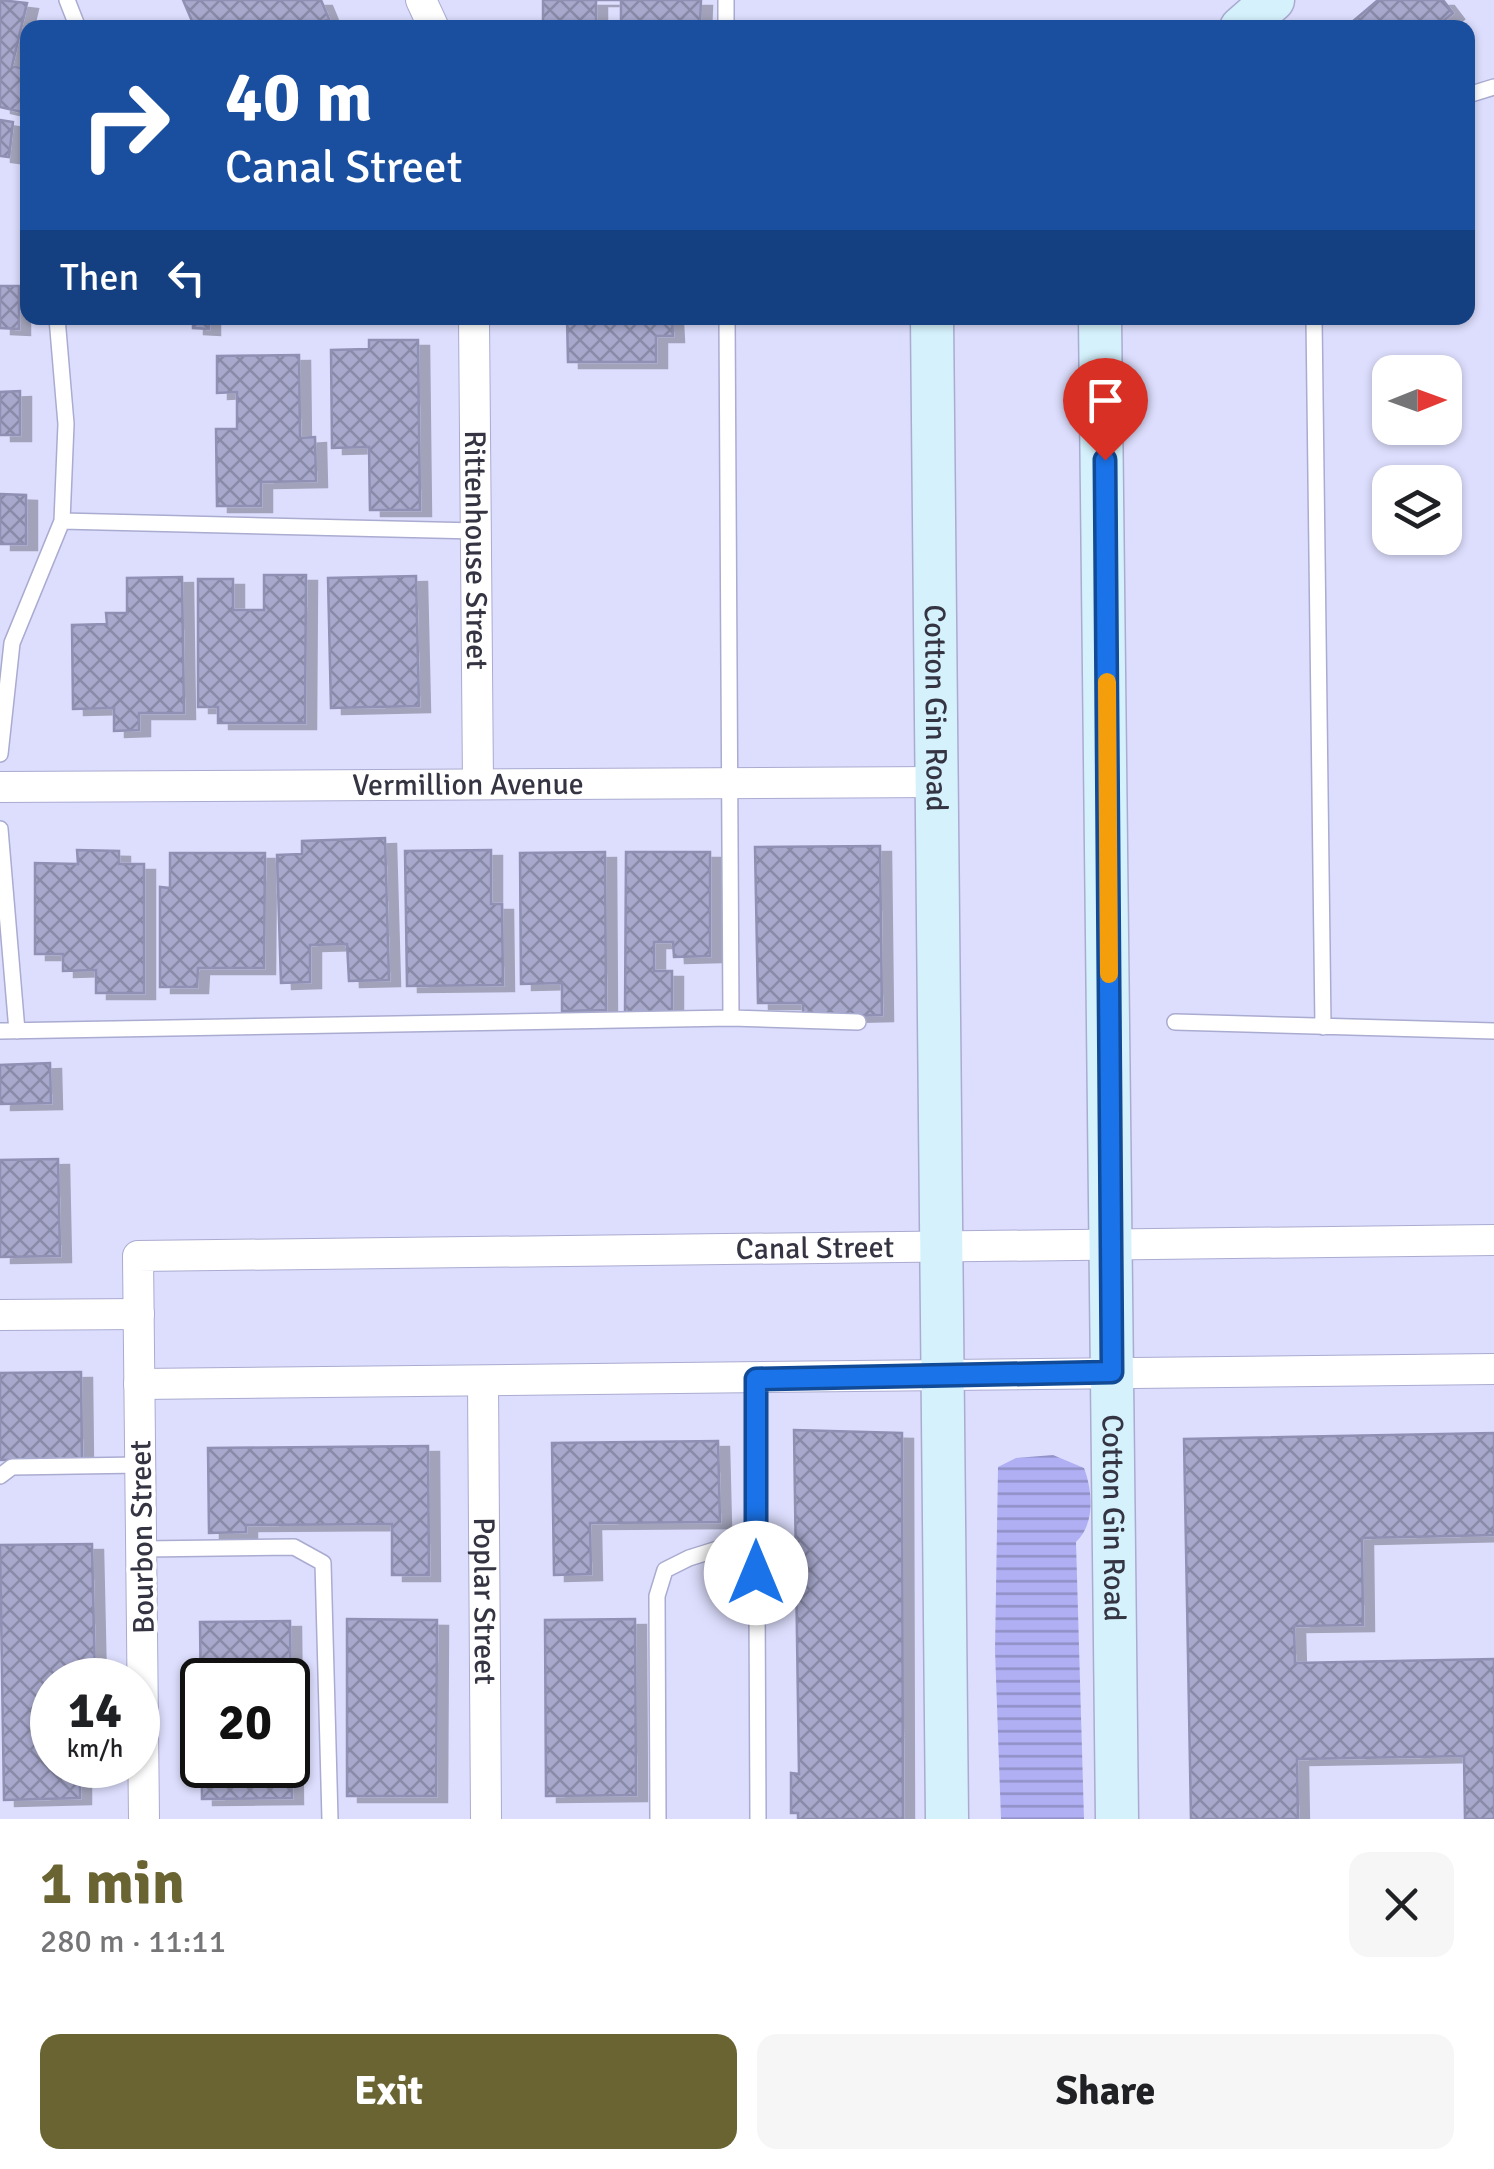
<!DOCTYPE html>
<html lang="en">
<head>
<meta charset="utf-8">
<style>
  body { margin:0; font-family:Signika,sans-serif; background:#f6f6f6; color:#202124; height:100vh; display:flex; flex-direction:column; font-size:38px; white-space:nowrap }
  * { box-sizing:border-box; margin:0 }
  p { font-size:32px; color:#757577 }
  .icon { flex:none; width:55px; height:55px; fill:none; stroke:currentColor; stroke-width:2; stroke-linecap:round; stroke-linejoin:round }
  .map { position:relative; height:1819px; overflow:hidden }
  .drawer { display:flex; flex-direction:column; background:#fff; flex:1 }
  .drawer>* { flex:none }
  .banner { position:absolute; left:20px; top:20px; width:1455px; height:305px; border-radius:20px; box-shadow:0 2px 8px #0004; background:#1a4fa0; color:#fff; overflow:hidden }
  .needle { width:65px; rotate:89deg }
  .tools { position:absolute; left:1372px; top:355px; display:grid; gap:20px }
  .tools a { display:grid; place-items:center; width:90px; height:90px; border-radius:20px; background:#fff; box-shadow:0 2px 8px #0004; font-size:50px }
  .speed { position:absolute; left:30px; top:1658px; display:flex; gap:20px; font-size:50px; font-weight:700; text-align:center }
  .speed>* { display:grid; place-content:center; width:130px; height:130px; border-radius:50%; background:#fff; box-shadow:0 2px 8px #0004; line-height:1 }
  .speed small { font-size:25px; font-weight:400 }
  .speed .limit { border:5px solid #111; border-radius:15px; background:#fff; color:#111 }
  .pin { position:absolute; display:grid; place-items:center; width:85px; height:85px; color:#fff; margin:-102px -42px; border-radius:50% 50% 50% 0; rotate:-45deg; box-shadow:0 0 10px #0007 }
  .pin .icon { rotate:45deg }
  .me { position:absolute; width:110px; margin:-55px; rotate:0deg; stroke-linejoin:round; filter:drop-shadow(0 0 8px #0008) }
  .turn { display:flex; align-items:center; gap:35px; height:210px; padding:0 40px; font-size:45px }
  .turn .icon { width:130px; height:130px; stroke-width:2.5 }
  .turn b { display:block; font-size:70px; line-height:85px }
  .then { display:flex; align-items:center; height:95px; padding:0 40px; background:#0003; gap:20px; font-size:38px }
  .round { display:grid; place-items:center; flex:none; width:105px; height:105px; border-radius:20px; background:#f6f6f6 }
  .overview { display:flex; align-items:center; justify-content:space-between; height:170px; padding:0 40px }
  h1 { font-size:60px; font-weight:800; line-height:75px; color:#696431 }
  .primary-button { display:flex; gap:20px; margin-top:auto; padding:20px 40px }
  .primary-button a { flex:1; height:115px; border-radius:20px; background:#696431; color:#fff; font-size:40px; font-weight:800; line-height:115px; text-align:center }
  .primary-button a+a { background:#f6f6f6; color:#202124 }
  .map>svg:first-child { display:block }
  .water { fill:url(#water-rules) }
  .building { fill:url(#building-cross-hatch); stroke:#8f90b3; stroke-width:2.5; fill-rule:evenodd; filter:url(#shadow) }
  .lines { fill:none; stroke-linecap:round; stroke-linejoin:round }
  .lane-casing { stroke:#aaabd0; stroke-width:18 }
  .street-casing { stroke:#aaabd0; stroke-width:32 }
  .secondary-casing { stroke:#aaabd0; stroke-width:45 }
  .lane { stroke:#fff; stroke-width:15 }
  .street { stroke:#fff; stroke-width:30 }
  .secondary { stroke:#d5f2fc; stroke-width:42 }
  .route-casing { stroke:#114b97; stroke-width:25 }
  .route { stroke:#1a73e8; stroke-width:18 }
  .slow { stroke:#f59e0b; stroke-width:18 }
  .labels { text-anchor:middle; stroke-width:8; stroke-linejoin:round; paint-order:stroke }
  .street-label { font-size:30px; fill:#343443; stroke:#fff }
</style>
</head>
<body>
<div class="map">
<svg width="1494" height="1819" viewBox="0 0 1494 1819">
  <defs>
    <pattern id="water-rules" width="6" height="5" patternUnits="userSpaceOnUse" patternTransform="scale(2.5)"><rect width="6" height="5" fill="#b0aff3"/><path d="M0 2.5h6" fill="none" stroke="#908fc6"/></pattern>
    <pattern id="building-cross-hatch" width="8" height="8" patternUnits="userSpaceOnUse" patternTransform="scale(2.5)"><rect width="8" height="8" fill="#a7a8cc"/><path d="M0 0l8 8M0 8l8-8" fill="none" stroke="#898aa7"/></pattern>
    <filter id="shadow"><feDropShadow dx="11" dy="6" stdDeviation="0" flood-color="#0004"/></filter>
  </defs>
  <rect width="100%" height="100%" fill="#dddefd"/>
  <!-- water -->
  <path class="water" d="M1053,1455l31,13c9,24 11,56 -8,74l8,277h-83l-6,-169 3,-183 18,-9z"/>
  <!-- building -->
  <path class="building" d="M0,0l27,3 -15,63 16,4 -2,43 -26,-6z
    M183,0h138l8,19 -20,9h-114z
    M543,0h158l-1,24h-79v-24h-25v27l-53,-1z
    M1378,0h65l10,13 -18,15h-90z
    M0,120l13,2 -4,35 -9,-1z
    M0,286h19v43l-19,-1z
    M193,318h16v11l-16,-1z
    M567,318h105l1,18h-17v26h-88z
    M369,340h49l2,170h-50l-1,-63 -37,1 -1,-98 38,-1z
    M299,355l1,83 15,-1 1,44 -55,1v24h-44l-1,-77h21v-37l-20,1v-37z
    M20,391v44h-20v-43z
    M0,494l26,1v49h-26z
    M264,575h42l-1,148h-87v-16h-20v-128h35v31h31z
    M416,576l3,130 -88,2 -3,-130z
    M182,577l2,136h-45v17l-25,1v-23l-41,1 -1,-84 35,-1 -1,-11h21v-35z
    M385,838l4,142 -40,1 -2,-37 -37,1v37l-29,1 -4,-128 25,-1v-13z
    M880,846l2,169 -79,2v-14h-45l-3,-156z
    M77,850l42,1v13h25v129h-48v-23l-33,1v-17h-28v-91l43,1z
    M491,850v54h11l1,81 -96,1 -2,-135z
    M605,852l1,158 -44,1v-28l-41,1 -1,-131z
    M626,852h84v104l-36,1 -1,-15h-19v29h18v42h-47z
    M170,853h95l-1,115h-66l-1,19h-37v-100l10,1z
    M50,1063l1,40 -51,1v-39z
    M58,1159l2,97 -60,1v-97z
    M81,1372l1,87 -82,1v-87z
    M794,1430l108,3 1,386h-105v-6h-7v-40l8,1z
    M1494,1433v102l-132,3 1,87 -69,1 1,37 199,-4v160h-29l-1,-63 -167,3 1,60h-107l-7,-380z
    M718,1441l2,81 -130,1 1,51 -37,1 -2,-132z
    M428,1446l1,129h-37v-51l-146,1v7l-37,1 -1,-85z
    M92,1544l3,136h-43v85h28v33l-76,2 -4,-255z
    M347,1619l90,1 -1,176h-89z
    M635,1619l1,176 -90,1 -1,-176z
    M290,1621l2,177 -90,1 -2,-177zM202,1680h86v85h-86z"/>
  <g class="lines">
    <defs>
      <path id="lane" d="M67,0l11,28
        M726,0v28
        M1468,95l26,-8
        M727,318l4,700
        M1314,318l9,709
        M62,521l414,10
        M0,754l12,-111 50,-122 4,-97 -9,-106
        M0,829l17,202
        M1175,1022l319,9
        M0,1031l731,-13 127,4
        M756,1379l2,440
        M0,1476l12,-9 128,-2
        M144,1549l150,-2 29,16 7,256
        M658,1819l-1,-223 8,-26 24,-12 67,-21"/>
      <g id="street">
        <path d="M421,0l13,28"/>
        <path id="s1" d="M474,318l4,466"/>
        <path id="s2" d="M0,787l936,-5"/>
        <path d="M0,1315l139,-1"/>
        <path id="s3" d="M483,1381l3,438"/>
        <path d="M139,1384l1355,-15"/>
        <path id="s4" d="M144,1819l-6,-563 1356,-16"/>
      </g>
      <g id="secondary">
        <path d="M1241,28l32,-28"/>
        <path id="s5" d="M932,318l15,1501"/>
        <path id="s6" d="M1100,318l17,1501"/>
      </g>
    </defs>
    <!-- lane casing -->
    <use href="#lane" class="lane-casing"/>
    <!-- street casing -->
    <use href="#street" class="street-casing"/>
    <!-- secondary casing -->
    <use href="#secondary" class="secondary-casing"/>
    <!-- lane -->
    <use href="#lane" class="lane"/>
    <!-- street -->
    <use href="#street" class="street"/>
    <!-- secondary -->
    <use href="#secondary" class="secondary"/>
  </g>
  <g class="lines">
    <defs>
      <path id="route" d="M756,1573v-194l356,-7 -7,-912"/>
    </defs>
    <!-- route casing -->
    <use href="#route" class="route-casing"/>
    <!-- route -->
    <use href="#route" class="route"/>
    <!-- slow -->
    <path class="slow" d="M1107,682l2,292"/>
  </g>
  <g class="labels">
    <!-- street labels -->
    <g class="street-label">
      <text dy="10" stroke="none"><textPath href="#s1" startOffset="232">Rittenhouse Street</textPath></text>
      <text dy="10" stroke="none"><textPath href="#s5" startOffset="390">Cotton Gin Road</textPath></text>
      <text dy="10" stroke="none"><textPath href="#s2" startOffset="468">Vermillion Avenue</textPath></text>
      <text dy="10" stroke="none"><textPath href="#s4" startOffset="1240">Canal Street</textPath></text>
      <text dy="10" stroke="none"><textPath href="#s6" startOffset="1200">Cotton Gin Road</textPath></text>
      <text transform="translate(142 1537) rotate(-91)" y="10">Bourbon Street</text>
      <text dy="10" stroke="none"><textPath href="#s3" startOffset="220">Poplar Street</textPath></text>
    </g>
  </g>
</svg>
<div class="tools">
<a><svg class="needle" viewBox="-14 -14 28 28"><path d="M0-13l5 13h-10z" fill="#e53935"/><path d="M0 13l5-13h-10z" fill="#757577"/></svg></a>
<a><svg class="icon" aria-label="layers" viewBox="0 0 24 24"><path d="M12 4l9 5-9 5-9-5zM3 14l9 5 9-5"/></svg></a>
</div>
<div class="speed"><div>14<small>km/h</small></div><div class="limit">20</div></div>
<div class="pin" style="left:1105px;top:460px;background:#d93025"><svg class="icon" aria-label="arrive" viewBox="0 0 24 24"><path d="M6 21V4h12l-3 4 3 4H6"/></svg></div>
<svg class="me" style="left:756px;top:1573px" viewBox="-20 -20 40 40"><circle r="19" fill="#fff"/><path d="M0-13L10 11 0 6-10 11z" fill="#1a73e8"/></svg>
<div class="banner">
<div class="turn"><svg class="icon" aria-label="right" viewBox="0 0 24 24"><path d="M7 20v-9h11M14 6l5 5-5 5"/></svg><div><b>40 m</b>Canal Street</div></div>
<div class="then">Then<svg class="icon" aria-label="left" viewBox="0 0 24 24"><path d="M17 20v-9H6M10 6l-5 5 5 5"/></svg></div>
</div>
</div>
<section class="drawer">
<div class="overview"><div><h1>1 min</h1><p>280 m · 11:11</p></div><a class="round"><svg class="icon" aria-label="close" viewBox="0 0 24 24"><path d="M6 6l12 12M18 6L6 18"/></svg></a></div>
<div class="primary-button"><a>Exit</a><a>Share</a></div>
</section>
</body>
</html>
